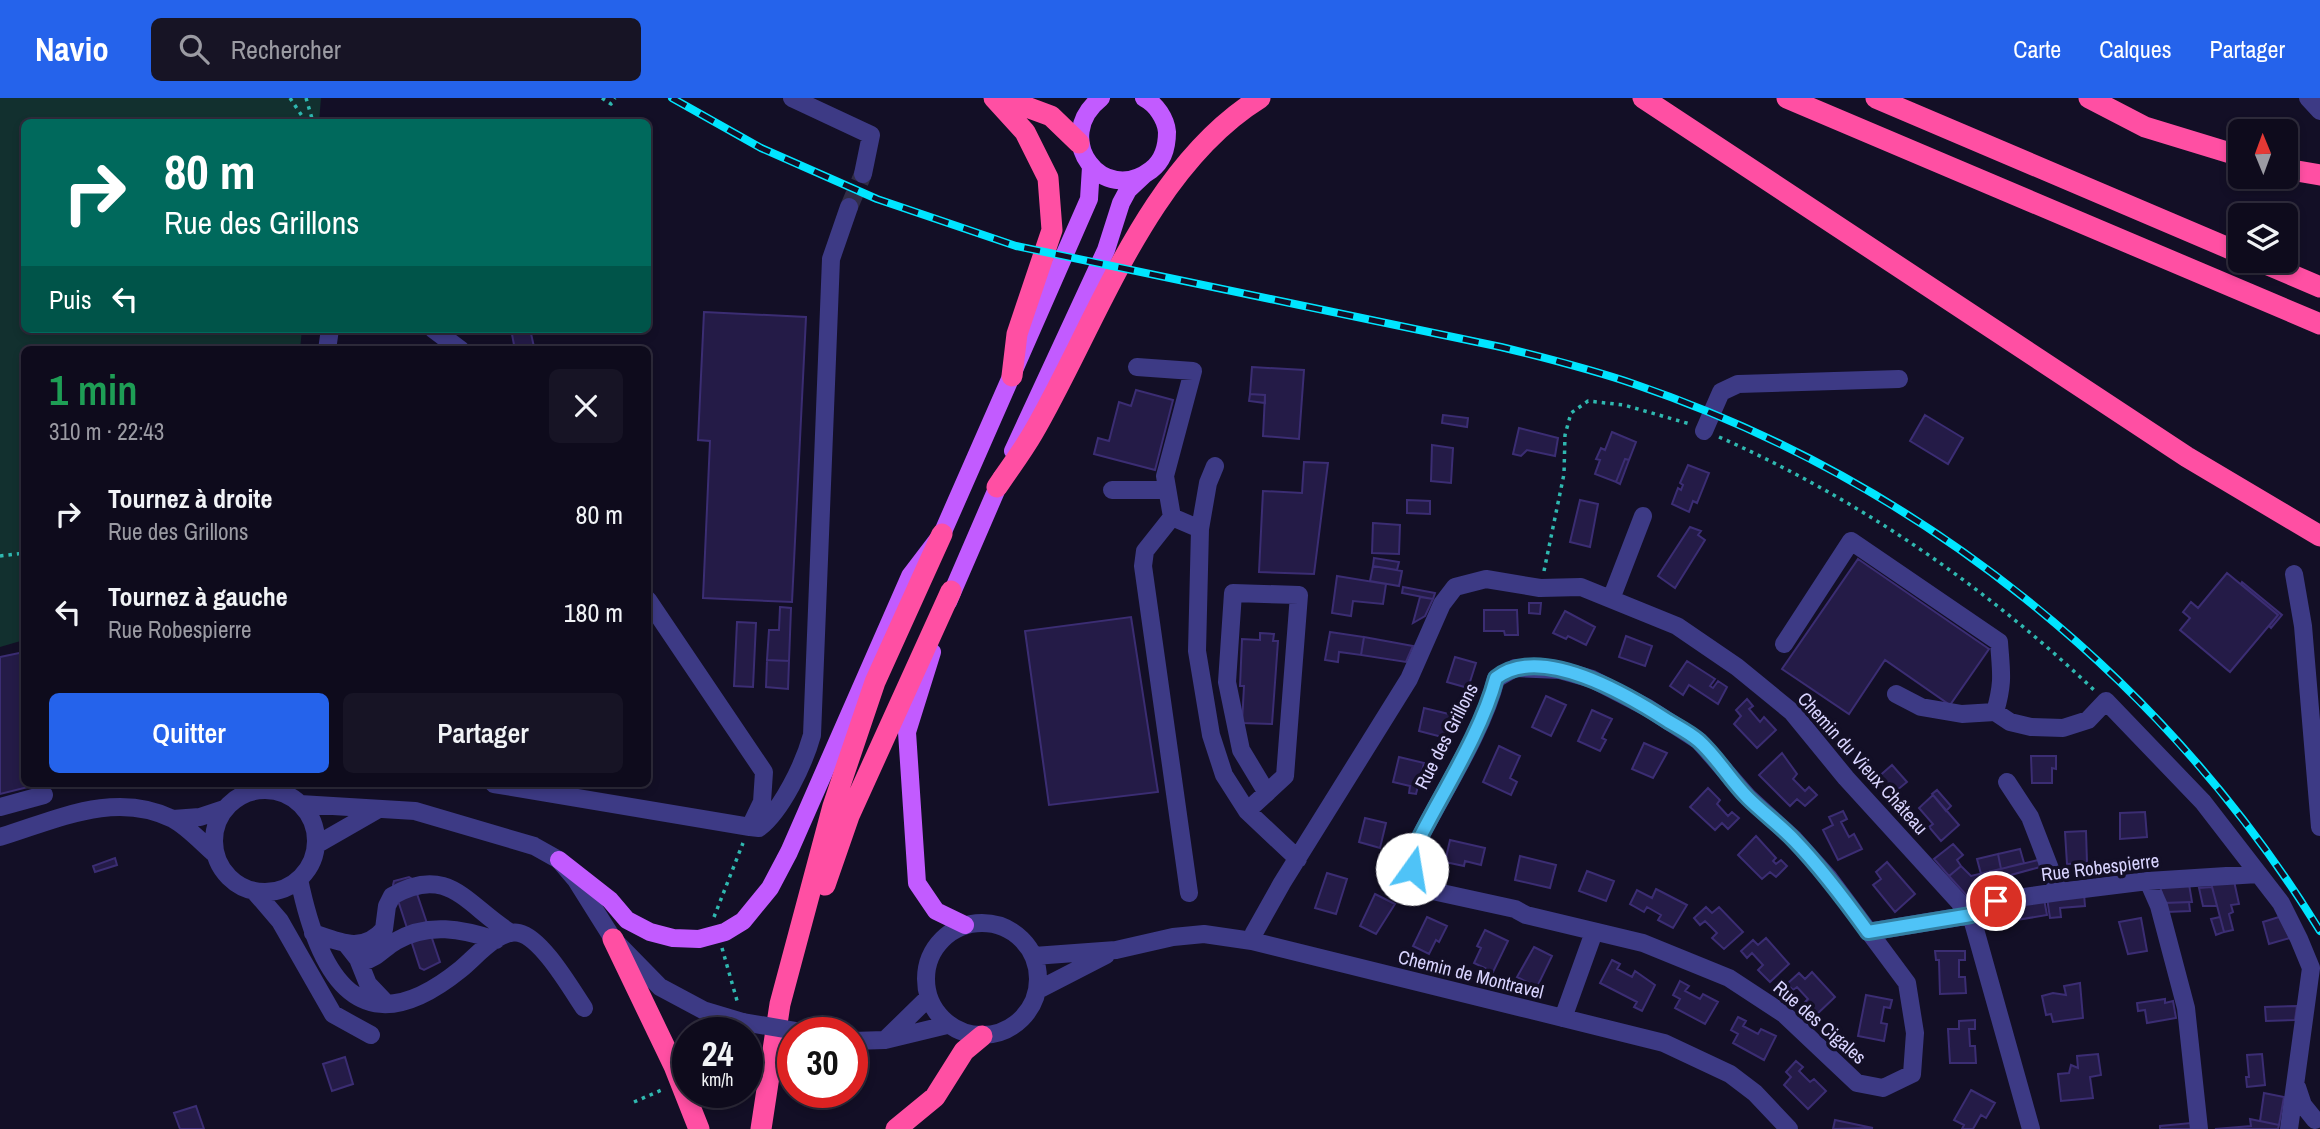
<!DOCTYPE html>
<html lang="fr">
<head>
<meta charset="utf-8">
<style>
  body { margin:0; font-family:"Archivo Narrow",sans-serif; background:#171425; color:#f1f3f6; height:100vh; display:flex; flex-direction:column; font-size:26px; white-space:nowrap }
  * { box-sizing:border-box; margin:0 }
  p { font-size:23px; color:#9b9ba3 }
  .icon { flex:none; width:38px; height:38px; fill:none; stroke:currentColor; stroke-width:2; stroke-linecap:round; stroke-linejoin:round }
  .map { position:relative; flex:1; overflow:hidden }
  .details { position:absolute; left:21px; top:248px; width:630px; height:441px; display:flex; flex-direction:column; background:#0e0b1c; border-radius:10px; box-shadow:0 4px 10px #0003,0 0 0 2px #2e2b3b }
  .details>* { flex:none }
  .banner { position:absolute; left:21px; top:21px; width:630px; height:214px; border-radius:10px; box-shadow:0 4px 10px #0003,0 0 0 2px #2e2b3b; background:#00695c; color:#fff; overflow:hidden }
  .needle { width:46px; rotate:359deg }
  .fabs { position:absolute; left:2228px; top:21px; display:grid; gap:14px }
  .fabs a { display:grid; place-items:center; width:70px; height:70px; border-radius:10px; background:#0e0b1c; box-shadow:0 4px 10px #0003,0 0 0 2px #2e2b3b; font-size:35px }
  .speed { position:absolute; left:672px; top:919px; display:flex; gap:14px; font-size:35px; font-weight:700; text-align:center }
  .speed>* { display:grid; place-content:center; width:91px; height:91px; border-radius:50%; background:#0e0b1c; box-shadow:0 4px 10px #0003,0 0 0 2px #2e2b3b; line-height:1 }
  .speed small { font-size:18px; font-weight:400 }
  .speed .limit { border:10px solid #d22; background:#fff; color:#111 }
  .pin { position:absolute; display:grid; place-items:center; width:60px; height:60px; color:#fff; margin:-30px; border:4px solid #fff; border-radius:50%; box-shadow:0 2px 7px #0007 }
  .me { position:absolute; width:77px; margin:-38px; rotate:13deg; stroke-linejoin:round; filter:drop-shadow(0 0 5px #0008) }
  .turn { display:flex; align-items:center; gap:24px; height:147px; padding:0 28px; font-size:32px }
  .turn .icon { width:91px; height:91px; stroke-width:2.5 }
  .turn b { display:block; font-size:49px; line-height:60px }
  .then { display:flex; align-items:center; height:66px; padding:0 28px; background:#0003; gap:14px; font-size:26px }
  .round { display:grid; place-items:center; flex:none; width:74px; height:74px; border-radius:10px; background:#171425 }
  .overview { display:flex; align-items:center; justify-content:space-between; height:119px; padding:0 28px }
  h1 { font-size:42px; font-weight:600; line-height:52px; color:#1e9e55 }
  .primary-button { display:flex; gap:14px; margin-top:auto; padding:14px 28px }
  .primary-button a { flex:1; height:80px; border-radius:10px; background:#2563eb; color:#fff; font-size:28px; font-weight:600; line-height:80px; text-align:center }
  .primary-button a+a { background:#171425; color:#f1f3f6 }
  ul { padding:0; list-style:none }
  li { display:flex; align-items:center; gap:21px; height:98px; padding:0 28px }
  li div { flex:1 }
  li b { display:block; font-size:26px }
  li em { font-style:normal }
  header { display:flex; align-items:center; gap:42px; box-sizing:border-box; height:98px; padding:0 35px; background:#2563eb; color:#fff }
  header strong { font-size:33px }
  nav { display:flex; gap:38px; margin-inline-start:auto; font-size:24px }
  .search { width:490px; height:63px; background:#171425; display:flex; align-items:center; gap:18px; box-sizing:border-box; padding:0 24px; border-radius:10px; color:#9b9ba3; font-size:26px }
  .map>svg:first-child { display:block }
  .green { fill:#12302f }
  .building { fill:#241b47; stroke:#3b2d73; stroke-width:2 }
  .lines { fill:none; stroke-linecap:round; stroke-linejoin:round }
  .minor-tunnel { stroke:#312d47; stroke-width:18; stroke-dasharray:18 9; stroke-linecap:butt }
  .path { stroke:#2fb8b0; stroke-width:3.5; stroke-dasharray:3.5 5; stroke-linecap:butt }
  .minor { stroke:#3d3a85; stroke-width:18 }
  .major { stroke:#c25bff; stroke-width:18 }
  .highway { stroke:#ff4fa3; stroke-width:21 }
  .rail-casing { stroke:#00e5ff; stroke-width:8 }
  .rail { stroke:#130f26; stroke-width:5; stroke-dasharray:16; stroke-linecap:butt }
  .minor-bridge { stroke:#3d3a85; stroke-width:18 }
  .route-casing { stroke:#337fa1; stroke-width:18 }
  .route { stroke:#4fc3f7; stroke-width:12 }
  .labels { text-anchor:middle; stroke-width:7; stroke-linejoin:round; paint-order:stroke }
  .street-label { font-size:19px; fill:#d9d4ff; stroke:#130f26 }
</style>
</head>
<body>
<header>
<strong>Navio</strong>
<div class="search"><svg class="icon" aria-label="search" viewBox="0 0 24 24"><circle cx="10" cy="10" r="6"/><path d="M15 15l6 6"/></svg>Rechercher</div>
<nav><a>Carte</a><a>Calques</a><a>Partager</a></nav>
</header>
<div class="map">
<svg width="2320" height="1031" viewBox="0 0 2320 1031">
  <rect width="100%" height="100%" fill="#130f26"/>
  <!-- green -->
  <path class="green" d="M0,0h321l-2,24h-295v207h278l-2,21h-276v290l-24,7z"/>
  <!-- building -->
  <path class="building" d="M704,214l102,5 -14,285 -89,-4 7,-157 -12,-1z
    M511,231h19l4,18 -19,3z
    M1252,269l52,3 -5,69 -36,-3 2,-41 -15,-1z
    M1136,292l37,10 -18,70 -61,-16 4,-16 11,3 10,-39 12,4z
    M1250,296l15,1v8l-16,-2z
    M1443,317l25,3 -1,9 -25,-4z
    M1925,317l38,23 -15,26 -38,-23z
    M1519,330l39,10 -3,18 -28,-6 -6,6 -8,-2z
    M1612,334l24,10 -7,18 -4,-1 -9,23 -21,-8 5,-14 -4,-1 5,-11 4,2z
    M1432,347l21,3 -2,35 -20,-2z
    M1625,361l4,1 -9,24 -4,-2z
    M1304,364l24,1 -14,111 -55,-2 4,-81 39,2z
    M1688,367l21,8 -12,30 -4,-2 -4,11 -17,-8 6,-16 3,2 2,-5 -3,-2z
    M1407,402l23,1v13l-23,-1z
    M1580,402l18,4 -8,43 -20,-5z
    M1373,425l27,2 -1,29 -27,-1z
    M1690,429l11,4 -3,4 7,5 -30,48 -17,-12z
    M1374,460l25,4 -2,8 -24,-4z
    M1858,461l131,90 -39,56 -65,-45 -36,54 -67,-45z
    M1373,468l29,5 -3,15 -29,-5z
    M2227,475l51,42 -48,57 -50,-42 10,-12 -7,-6 8,-10 7,6z
    M1337,478l49,8 -3,20 -30,-3 -2,15 -19,-3z
    M2242,484l40,33 -11,13 -2,-2 9,-11 -37,-31z
    M1403,489l32,6 -2,6 -31,-6z
    M1420,499l13,2 -8,17 -12,7z
    M1529,505h12l-1,11 -11,-1z
    M780,509l11,1 -2,53 -22,-1 2,-30h10z
    M1484,512h33l1,25h-13l-1,-4h-20z
    M1565,513l30,16 -9,18 -18,-9 -2,3 -13,-6z
    M1131,519l27,175 -109,13 -24,-174z
    M737,524l19,1 -3,64 -19,-1z
    M1330,534l34,5 -3,18 -22,-3 -1,10 -13,-2z
    M1260,535l14,1 -1,7h5l-6,83 -30,-1 2,-37h-4l2,-47 18,1z
    M1626,538l26,10 -7,20 -26,-9z
    M1364,539l49,9 -7,16 -45,-7z
    M24,554v132h16l-40,10v-137z
    M1455,559l21,6 -8,25 -21,-6z
    M767,562l22,1 -1,28 -22,-2z
    M1687,563l28,18 -5,7 3,2 5,-7 9,6 -9,17 -29,-19 -6,10 -13,-9z
    M1546,598l20,9 -15,31 -19,-9z
    M1747,601l6,7 -4,3 11,13 4,-5 12,13 -19,18 -23,-24 7,-8 -5,-6z
    M1424,610l29,7 -7,23 -27,-7z
    M1592,612l20,9 -10,19 4,2 -6,11 -22,-10z
    M1644,645l23,10 -14,25 -21,-9z
    M1499,648l21,10 -10,22 7,4 -6,13 -28,-13z
    M1782,655l15,21 -4,5 12,12 4,-4 8,8 -12,11 -8,-7 -7,7 -31,-31z
    M2031,658h25v13l-4,-1v15h-20z
    M1399,659l25,6 -8,31 -7,-1 1,-7 -17,-4z
    M1892,667l15,17 -16,13 -14,-17z
    M1708,690l12,12 -3,4 11,12 4,-4 7,6 -11,11 -6,-6 -7,7 -25,-23z
    M1937,692l14,16 -5,5 -14,-17z
    M1933,697l26,30 -18,16 -12,-14 4,-3 -14,-16z
    M1843,713l4,8 -6,3 8,15 5,-3 8,15 -24,11 -15,-30 10,-5 -4,-8z
    M2145,714l2,25 -27,2v-26z
    M1365,720l21,5 -6,25 -21,-6z
    M2086,733l1,32 -20,1 -2,-32z
    M1756,738l20,22 -3,3 3,3 5,-4 6,6 -11,11 -6,-5 -8,7 -24,-24z
    M1450,742l35,8 -4,17 -16,-4 -1,5 -19,-4z
    M1953,746l10,11 -6,5 4,6 -12,10 -15,-17z
    M2020,751l4,14 -23,6 -3,-15z
    M1998,756l3,15 -20,5 -4,-15z
    M1520,758l36,9 -6,23 -35,-8z
    M115,760l2,7 -22,7 -2,-6z
    M2038,762l2,7 -51,14 -21,16 -19,-21 12,-10 10,10z
    M1887,764l28,32 -20,18 -22,-27 8,-6 -5,-7z
    M1587,773l27,10 -8,20 -27,-10z
    M1327,775l20,6 -11,35 -21,-6z
    M409,779l3,2 28,83 -16,8 -4,-2 -27,-83 1,-4z
    M2234,783l5,23 -8,1 2,7 -4,2 4,16 -9,2 -13,-49z
    M2189,786l3,18 -28,1 -4,-17z
    M2212,789l5,19h-14l-4,-18z
    M1656,791l31,16 -14,23 -15,-8 3,-5 -14,-8 -3,5 -14,-8 7,-14 15,8z
    M1375,796l20,10 -19,30 -16,-8z
    M2084,796l1,12 -25,2 1,9 -11,1 -3,-20z
    M2044,801l3,16 -43,7 -3,-16z
    M2189,804l1,9 -23,1 -3,-9z
    M1706,809l6,6 7,-6 24,25 -19,17 -12,-11 5,-5 -12,-12 -5,4 -6,-7z
    M1427,819l20,9 -8,16 -3,-2 -7,14 -16,-8z
    M2220,819l4,15 -8,3 -5,-16z
    M2279,819l11,21 -21,6 -6,-22z
    M2141,820l6,33 -19,3 -9,-32z
    M1485,832l23,11 -15,31 -19,-9 7,-15 -4,-2z
    M1766,840l23,26 -19,18 -12,-12 5,-5 -11,-12 -5,5 -6,-7 12,-11 5,5z
    M1534,849l18,9 -15,31 -20,-10z
    M1935,853h30v9h-6v17h6l1,16 -26,1 -1,-34h-3z
    M1612,862l8,4 -3,5 15,8 3,-6 20,14 -13,26 -8,-4 3,-5 -37,-19z
    M1812,874l23,25 -19,18 -12,-12 4,-4 -11,-12 -4,3 -6,-6 12,-11 6,6z
    M1680,883l9,5 -4,5 15,8 3,-5 15,8 -13,22 -30,-16 5,-9 -7,-4z
    M2080,885l3,35 -30,4 -2,-8 -5,1 -4,-19 11,-3 13,2 -2,-9z
    M1866,897l26,5 -2,8 -6,-1 -3,16 6,1 -3,17 -26,-5z
    M2165,901v4l8,-2 3,17 -29,5 -2,-13 -7,1 -1,-8z
    M2297,908l-2,14 -29,1 -1,-14z
    M1738,919l8,4 -3,5 15,8 3,-5 15,7 -12,24 -31,-17 5,-9 -7,-4z
    M1975,922v9h-6l1,17h5l1,17h-26l-2,-34h11v-8z
    M2098,956l3,21 -11,2 3,21 -32,3 -3,-27 11,-1 2,-8 7,3 -1,-12z
    M2262,956l3,31 -18,2 -1,-10h3l-2,-22z
    M345,959l8,27 -21,7 -9,-27z
    M1796,963l7,6 -4,4 11,11 4,-3 12,12 -18,18 -24,-24 7,-8 -5,-5z
    M1971,992l24,13 -9,15 -5,-3 -8,14h-11l2,-4 -10,-5z
    M2264,995l20,4 -5,28 -19,-4z
    M196,1008l8,23h-24l-6,-16z
    M2250,1021l29,6 -1,4h-63l36,-3z
    M1835,1022l38,8 -40,1z
    M2191,1025l1,6h-32v-3z"/>
  <g class="lines">
    <!-- minor-tunnel -->
    <path class="minor-tunnel" d="M849,109l14,-33"/>
    <!-- path -->
    <path class="path" d="M290,0l16,24
      M306,0l7,24
      M602,0l9,6 4,-6
      M1719,339c138,61 266,149 375,253
      M0,458l24,-3
      M1544,473l20,-97 1,-39 6,-22 17,-12 36,4 66,19
      M714,819l29,-74
      M722,850l16,56
      M634,1004l30,-13"/>
    <!-- minor -->
    <path class="minor" d="M792,0l79,37 -8,39
      M2308,0l12,13
      M433,231l28,21
      M327,252l3,-21
      M1137,269l56,4 -28,105 7,41
      M1704,333l17,-39 17,-8 161,-5
      M1112,392h55
      M1200,431l8,-46 7,-17
      M2294,476l9,52 17,201
      M1611,501l32,-83
      M648,502l116,172 -2,30 -12,25
      M1784,546l67,-103 148,101c2,30 5,39 -4,70
      M1515,570l45,2 32,9 56,29 51,33 49,56 46,42 35,39 78,105 8,50 -3,41 -29,14 -26,-5 -73,-69 -55,-36 -86,-35 -117,-28 -11,-6 -87,-19c-15,-11 -16,-20 -16,-37 26,-54 70,-118 84,-174z
      M1896,596l25,13 41,7 33,-2 15,10 21,5 32,1 25,-8 18,-19 97,101 78,101 18,36 12,29 -22,161
      M2007,684l23,35 29,75
      M494,686l256,43 9,1c23,-18 45,-64 53,-93l19,-476 18,-52
      M214 743a51 51 0 1 1 102 0a51 51 0 1 1-102 0Z
      M300,706l115,7 119,35 25,14 17,20 37,59 47,48 43,23 40,12
      M0,709l44,-12
      M1247,713l38,-35 14,-181 -66,-2 -6,89 14,68 26,43
      M173,721l27,-2 24,-8
      M0,739c56,-17 115,-47 173,-18 15,8 29,24 42,35
      M316,747l61,-35
      M299,781c20,97 61,172 162,90 15,-12 37,-40 58,-36 23,5 52,56 65,75
      M2148,783l11,25 27,102 13,121
      M255,794l25,29 53,93 38,21
      M1189,795l-46,-327 2,-15 27,-34 28,12 -3,122 14,84 13,40 23,36 51,48
      M926 881a56 56 0 1 1 112 0a56 56 0 1 1-112 0Z
      M1868,834l103,-17 25,-14 63,-9 89,-11 110,-7
      M313,835c26,9 50,21 71,-4l3,-23 5,-10c57,-33 75,10 119,37
      M1252,843l2,-8 28,-50 127,-204 33,-75 13,-17 31,-8 54,9 41,-1 96,39 60,41 55,45 54,66 125,137 60,214
      M347,847l11,14 6,2c12,-2 21,-14 32,-20 32,-19 66,-12 100,-1
      M1034,858l82,-6 57,-13 31,-3 48,7 412,102 66,31 25,19 34,36
      M358,861l10,25 19,20
      M1038,892l68,-35
      M1563,920l31,-86
      M885,942l43,-42
      M852,943l33,-1 62,-15
      M2297,989l6,18 12,15"/>
    <!-- major -->
    <path class="major" d="M1101,0c-51,40 2,109 50,72 12,-9 16,-22 16,-38 -1,-13 -11,-28 -23,-34
      M1013,353l93,-201 15,-47 7,-13 16,-15
      M948,504l54,-125
      M932,554l-25,80 10,151 19,28 29,14
      M559,762l51,40 17,20 23,12 23,6 26,1 26,-7 18,-11 27,-33 19,-36 121,-276 32,-42 147,-335 2,-32"/>
    <!-- highway -->
    <path class="highway" d="M994,0l31,34 23,46 4,52 -35,104 -5,42
      M1002,0l49,18 28,27
      M1643,0l544,359 133,79
      M1787,0l533,226
      M1876,0l364,155
      M2089,0l56,29 95,29
      M2286,71l34,6
      M2259,163l61,26
      M997,389c12,-18 25,-35 36,-54 64,-110 114,-265 227,-335
      M825,787l24,-69 102,-225
      M613,841l61,127 25,63
      M761,1031l19,-125 53,-198 42,-124 67,-148
      M896,1031l39,-32 29,-46 18,-15"/>
    <defs>
      <path id="rail" d="M672,0l89,50 116,51 139,47 485,101c45,11 89,22 133,37 283,96 529,292 686,547"/>
    </defs>
    <!-- rail casing -->
    <use href="#rail" class="rail-casing"/>
    <!-- rail -->
    <use href="#rail" class="rail"/>
    <!-- minor-bridge -->
    <path class="minor-bridge" d="M743,924l59,10"/>
  </g>
  <g class="lines">
    <defs>
      <path id="route" d="M1412,771v-16c26,-54 69,-118 84,-175 45,-35 132,17 172,43 10,6 22,12 31,20 18,16 31,39 49,57 15,15 32,27 47,43 27,28 50,59 73,91l103,-17 25,-14"/>
    </defs>
    <!-- route casing -->
    <use href="#route" class="route-casing"/>
    <!-- route -->
    <use href="#route" class="route"/>
  </g>
  <g class="labels">
    <!-- street labels -->
    <g class="street-label">
      <text transform="translate(1446 638) rotate(-63)" y="7">Rue des Grillons</text>
      <text transform="translate(1863 665) rotate(48)" y="7">Chemin du Vieux Château</text>
      <text transform="translate(2100 769) rotate(-7)" y="7">Rue Robespierre</text>
      <text transform="translate(1471 876) rotate(14)" y="7">Chemin de Montravel</text>
      <text transform="translate(1820 924) rotate(41)" y="7">Rue des Cigales</text>
    </g>
  </g>
</svg>
<div class="fabs">
<a><svg class="needle" viewBox="-14 -14 28 28"><path d="M0-13l5 13h-10z" fill="#e53935"/><path d="M0 13l5-13h-10z" fill="#9b9ba3"/></svg></a>
<a><svg class="icon" aria-label="layers" viewBox="0 0 24 24"><path d="M12 4l9 5-9 5-9-5zM3 14l9 5 9-5"/></svg></a>
</div>
<div class="speed"><div>24<small>km/h</small></div><div class="limit">30</div></div>
<div class="pin" style="left:1996px;top:803px;background:#d93025"><svg class="icon" aria-label="arrive" viewBox="0 0 24 24"><path d="M6 21V4h12l-3 4 3 4H6"/></svg></div>
<svg class="me" style="left:1412px;top:771px" viewBox="-20 -20 40 40"><circle r="19" fill="#fff"/><path d="M0-13L10 11 0 6-10 11z" fill="#4fc3f7"/></svg>
<div class="banner">
<div class="turn"><svg class="icon" aria-label="right" viewBox="0 0 24 24"><path d="M7 20v-9h11M14 6l5 5-5 5"/></svg><div><b>80 m</b>Rue des Grillons</div></div>
<div class="then">Puis<svg class="icon" aria-label="left" viewBox="0 0 24 24"><path d="M17 20v-9H6M10 6l-5 5 5 5"/></svg></div>
</div>
<section class="details">
<div class="overview"><div><h1>1 min</h1><p>310 m · 22:43</p></div><a class="round"><svg class="icon" aria-label="close" viewBox="0 0 24 24"><path d="M6 6l12 12M18 6L6 18"/></svg></a></div>
<ul>
<li><svg class="icon" aria-label="right" viewBox="0 0 24 24"><path d="M7 20v-9h11M14 6l5 5-5 5"/></svg><div><b>Tournez à droite</b><p>Rue des Grillons</p></div><em>80 m</em></li>
<li><svg class="icon" aria-label="left" viewBox="0 0 24 24"><path d="M17 20v-9H6M10 6l-5 5 5 5"/></svg><div><b>Tournez à gauche</b><p>Rue Robespierre</p></div><em>180 m</em></li>
</ul>
<div class="primary-button"><a>Quitter</a><a>Partager</a></div>
</section>
</div>
</body>
</html>
